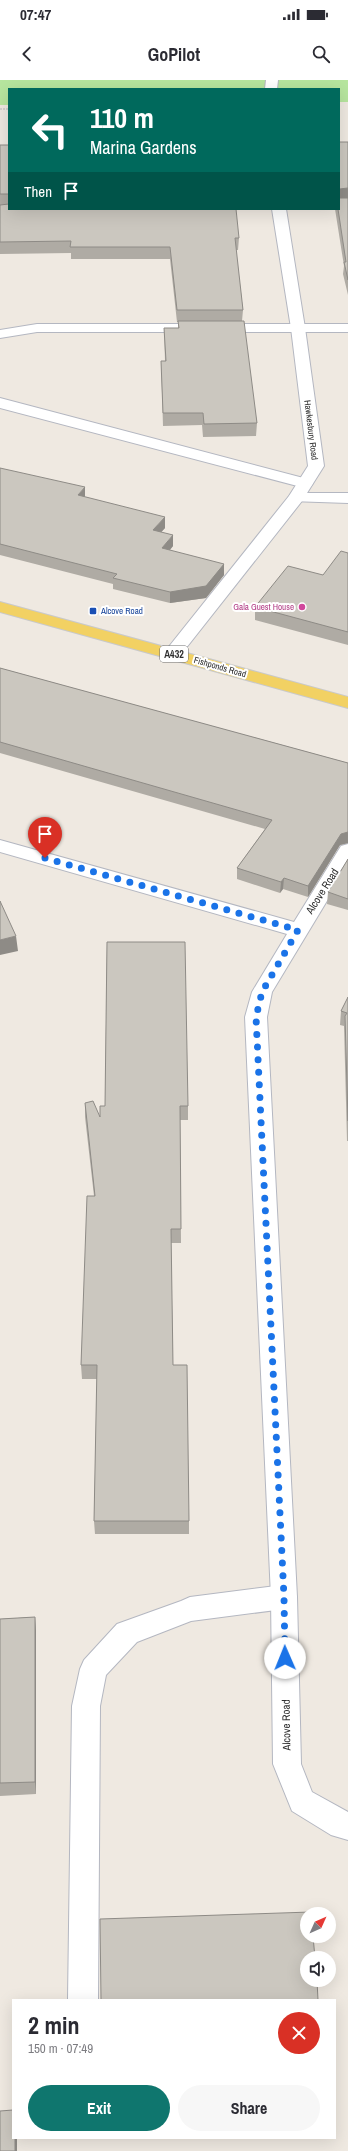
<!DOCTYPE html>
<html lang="en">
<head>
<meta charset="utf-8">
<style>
  body { margin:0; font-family:"Archivo Narrow",sans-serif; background:#f7f7f7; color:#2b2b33; height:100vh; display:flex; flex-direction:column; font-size:15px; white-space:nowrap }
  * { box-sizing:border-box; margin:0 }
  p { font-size:13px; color:#7c7c81 }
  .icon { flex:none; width:22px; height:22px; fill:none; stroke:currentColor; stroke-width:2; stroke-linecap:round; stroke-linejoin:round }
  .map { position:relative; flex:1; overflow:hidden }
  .drawer { position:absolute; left:12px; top:1919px; width:324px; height:140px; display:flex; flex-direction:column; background:#fff; border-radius:0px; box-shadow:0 4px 16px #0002 }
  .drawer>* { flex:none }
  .hud { position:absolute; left:8px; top:8px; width:332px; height:122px; border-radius:0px; box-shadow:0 4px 16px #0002; background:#00695c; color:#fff; overflow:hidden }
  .needle { width:26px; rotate:45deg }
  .tools { position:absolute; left:300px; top:1827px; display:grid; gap:8px }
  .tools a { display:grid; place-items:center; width:36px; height:36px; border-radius:50%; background:#fff; box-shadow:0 4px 16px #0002; font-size:20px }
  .pin { position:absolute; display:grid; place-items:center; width:34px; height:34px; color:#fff; margin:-41px -17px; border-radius:50% 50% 50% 0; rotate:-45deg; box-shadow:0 0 4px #0007 }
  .pin .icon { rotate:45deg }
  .me { position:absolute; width:44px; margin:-22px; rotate:359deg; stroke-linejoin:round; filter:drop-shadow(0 0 3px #0008) }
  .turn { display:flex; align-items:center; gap:14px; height:84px; padding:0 16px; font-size:18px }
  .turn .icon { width:52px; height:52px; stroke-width:2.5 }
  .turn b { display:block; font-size:28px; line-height:34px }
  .then { display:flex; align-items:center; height:38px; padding:0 16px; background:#0003; gap:8px; font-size:15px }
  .round { display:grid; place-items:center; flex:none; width:42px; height:42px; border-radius:21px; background:#f7f7f7 }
  .head { display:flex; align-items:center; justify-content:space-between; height:68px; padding:0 16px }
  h1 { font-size:24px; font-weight:800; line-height:30px }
  .action { display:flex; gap:8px; margin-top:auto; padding:8px 16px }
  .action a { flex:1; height:46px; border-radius:24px; background:#0f766e; color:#fff; font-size:16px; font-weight:800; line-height:46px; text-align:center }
  .action a+a { background:#f7f7f7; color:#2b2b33 }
  .status { display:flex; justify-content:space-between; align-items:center; height:28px; padding:0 20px; background:#fff; direction:ltr }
  .status svg { height:11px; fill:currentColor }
  header { display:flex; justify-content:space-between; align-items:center; height:52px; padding:0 16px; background:#fff; font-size:18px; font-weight:800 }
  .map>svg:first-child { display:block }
  .green { fill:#b6e59e }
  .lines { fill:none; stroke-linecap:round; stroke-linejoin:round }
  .lane-casing { stroke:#b4b7c1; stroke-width:2 }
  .street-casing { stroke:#b4b7c1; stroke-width:2 }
  .primary-casing { stroke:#c9c9c9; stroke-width:2 }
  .path { stroke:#c9c9c9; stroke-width:1.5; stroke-dasharray:2 1; stroke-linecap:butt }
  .lane { fill:#fff; fill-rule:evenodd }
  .street { fill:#fff; fill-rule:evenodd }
  .primary { fill:#f2d163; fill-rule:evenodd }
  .wall { fill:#afaba4 }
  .shaded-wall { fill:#8e8b86 }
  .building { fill:#cbc7bf; stroke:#8e8b86 }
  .route { stroke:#1a73e8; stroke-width:7; stroke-dasharray:0 12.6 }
  .hotel-dot { fill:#d1479c; stroke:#fff; stroke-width:1.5 }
  .transit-dot { fill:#1a4fb4; stroke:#fff; stroke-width:1.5 }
  .labels { text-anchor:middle; stroke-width:4; stroke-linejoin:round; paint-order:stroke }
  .far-street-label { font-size:9px; fill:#2e2e2e; stroke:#fff }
  .far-hotel-label { font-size:9px; fill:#b23c85; stroke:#fff; text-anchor:end }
  .far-transit-label { font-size:9px; fill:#164399; stroke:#fff; text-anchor:start }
  .shield { fill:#fff; stroke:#6d6d6d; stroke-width:1 }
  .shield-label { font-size:10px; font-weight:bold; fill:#2e2e2e }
  .street-label { font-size:11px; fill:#2e2e2e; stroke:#fff }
</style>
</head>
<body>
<div class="status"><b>07:47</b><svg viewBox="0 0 49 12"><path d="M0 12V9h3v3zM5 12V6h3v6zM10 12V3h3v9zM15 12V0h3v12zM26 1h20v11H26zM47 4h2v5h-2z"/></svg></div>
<header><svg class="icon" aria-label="back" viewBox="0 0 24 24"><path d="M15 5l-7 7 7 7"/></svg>GoPilot<svg class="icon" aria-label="search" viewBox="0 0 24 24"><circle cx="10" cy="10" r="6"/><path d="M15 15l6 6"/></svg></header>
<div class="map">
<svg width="348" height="2071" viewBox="0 0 348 2071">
  <rect width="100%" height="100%" fill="#efe9e1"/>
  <!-- green -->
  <path class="green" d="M0,0h348v22h-9v-13h-330v16h-9z"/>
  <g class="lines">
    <defs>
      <path id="lane" d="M266,0h12l-1,9h-12z
        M37,244h311v8h-311l-37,6v-8z
        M0,318l311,82 2,3 -2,3 -6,2 -305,-80z
        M296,413h52v10l-58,-2 -2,-3 2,-3z
        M284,1505l9,4 4,8 -4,8 -9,4 -93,12 -54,21 -31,33 -6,31 -2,294h-30l4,-294 8,-37 4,-9 33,-36 64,-23 9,-4z"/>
      <path id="street" d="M272,129h14l19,119 19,138 -22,35 -123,156 -6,1 -6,-1 -3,-4 3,-4 122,-153 19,-30 -17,-138z
        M0,760l294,82 47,-76 7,-2v22l-76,126 -5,25 30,580 4,167 11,28 36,20v28l-17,-5 -39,-24 -19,-47 -2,-167 -26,-580 7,-25 35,-58 -287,-82z"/>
      <path id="primary" d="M0,522l348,95v11l-348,-96z"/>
    </defs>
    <!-- lane casing -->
    <use href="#lane" class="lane-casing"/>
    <!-- street casing -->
    <use href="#street" class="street-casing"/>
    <!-- primary casing -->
    <use href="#primary" class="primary-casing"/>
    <!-- path -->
    <path class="path" d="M0,29h9"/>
    <!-- lane -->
    <use href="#lane" class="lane"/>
    <!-- street -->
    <use href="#street" class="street"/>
    <!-- primary -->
    <use href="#primary" class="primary"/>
  </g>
  <!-- wall -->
  <path class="wall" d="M348,62v153l-5,-21 1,-8 -9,-57h4z
    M0,65h9v64l230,29 -1,12h-2l7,60 -1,11 15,102 -1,13 -53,1 -1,-12 -39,1 -2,-65h4l-1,-33h14v-6h-1l-7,-63h-99v-6l-71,1z
    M0,388l85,29 80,31 -4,4 12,14 -3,4 54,25 -18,23 -36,5 -57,-14v-5l-113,-29z
    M348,473v92l-93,-25v-13l68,-32z
    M0,588l348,95v80l-8,2 -32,52 -25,-8 -3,4 -43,-14v-11l28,-39 -265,-76z
    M348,779v51l-21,-6 1,-12z
    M107,862l81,164v14h-8l1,123h-10l2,122 16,156v13h-94l-1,-13 3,-142h-15l-1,-14 13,-169 -9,-79v-14l15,14 5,-11z
    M348,917v144h-1l-3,-115 -4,-1 1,-14z
    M35,1537l1,14v163l-36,2v-177z"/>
  <!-- shaded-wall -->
  <path class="shaded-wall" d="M348,108v12l-9,1v-12z
    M85,407v11l-7,-3z
    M165,437v11l-12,13v-11z
    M173,455v11l-11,13v-11z
    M224,484v11l-18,23 -36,5v-11z
    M348,752v11l-8,2 -32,52v-11l33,-52z
    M284,798l-1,11 -3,4 1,-11z
    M16,856l2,15 -18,4v-15z
    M35,1537l1,14v163l-1,-12z
    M15,2058h2v13h-2z"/>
  <!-- building -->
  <path class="building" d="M339,62h9v46l-9,1z
    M0,65h9v49h-9z
    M339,118h9v82l-4,-18h2l-8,-53h1z
    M9,124v5h227l3,29h-4l8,72h-66l-7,-63h-100l1,-6 -71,1v-37z
    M178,241h66l13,102 -53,1 -1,-11h-40l-2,-52h5l-2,-33h15z
    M0,388l85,19 -7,8 87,22 -12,13 20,5 -11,13 62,16 -18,22 -36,6 -57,-14 4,-4 -117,-30z
    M341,471l7,2v79l-93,-25 33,-41 35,9z
    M0,588l348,95v69l-7,2 -33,52 -24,-8 -3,4 -44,-14 35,-48 -272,-78z
    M348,779v40l-20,-7z
    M0,821l16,35 -16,4z
    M107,862h78l3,164h-8l1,123h-10l2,136h14l2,156h-95l3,-156h-16l6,-169h8l-10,-93 8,-2 7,16v-11h5z
    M348,917v124l-3,-105 2,-3 -6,-2z
    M35,1537v165l-35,1v-164z
    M311,1832l1,2h-5v22h6l2,22h-8v22h10l1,20h-217l-1,-81z
    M13,2030v28h2v13h-15v-40z"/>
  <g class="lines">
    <!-- route -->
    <path class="route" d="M45,778l253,72 -36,62 -6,25 28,580 1,61"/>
  </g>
  <!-- markers -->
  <circle class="hotel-dot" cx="302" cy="527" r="4"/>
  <rect class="transit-dot" x="89" y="527" width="8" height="8" rx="2"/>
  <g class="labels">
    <!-- far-street labels -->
    <g class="far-street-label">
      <text transform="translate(311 350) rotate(83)" y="3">Hawkesbury Road</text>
      <text transform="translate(220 587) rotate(16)" y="3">Fishponds Road</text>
    </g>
    <!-- far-hotel labels -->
    <g class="far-hotel-label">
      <text x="294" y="530">Gala Guest House</text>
    </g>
    <!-- far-transit labels -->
    <g class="far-transit-label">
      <text x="101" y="534">Alcove Road</text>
    </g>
    <!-- shield labels -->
    <rect class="shield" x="160" y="566" width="28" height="16" rx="3"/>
    <g class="shield-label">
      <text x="174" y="578">A432</text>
    </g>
    <!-- street labels -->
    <g class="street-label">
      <text transform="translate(322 811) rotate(-58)" y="4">Alcove Road</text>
      <text transform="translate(286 1645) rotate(-91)" y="4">Alcove Road</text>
    </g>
  </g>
</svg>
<div class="tools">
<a><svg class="needle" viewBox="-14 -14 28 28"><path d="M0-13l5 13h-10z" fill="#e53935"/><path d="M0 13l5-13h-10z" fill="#7c7c81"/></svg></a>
<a><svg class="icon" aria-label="sound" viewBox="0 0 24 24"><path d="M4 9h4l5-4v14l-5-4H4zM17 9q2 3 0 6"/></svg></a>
</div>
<div class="pin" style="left:45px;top:778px;background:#d93025"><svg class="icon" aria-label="arrive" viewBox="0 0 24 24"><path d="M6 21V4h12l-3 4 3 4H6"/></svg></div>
<svg class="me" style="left:285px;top:1578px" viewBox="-20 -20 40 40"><circle r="19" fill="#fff"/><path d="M0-13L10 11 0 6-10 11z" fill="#1a73e8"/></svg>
<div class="hud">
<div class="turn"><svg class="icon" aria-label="left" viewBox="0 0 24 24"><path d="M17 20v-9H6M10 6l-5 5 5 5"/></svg><div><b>110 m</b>Marina Gardens</div></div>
<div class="then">Then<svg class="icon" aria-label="arrive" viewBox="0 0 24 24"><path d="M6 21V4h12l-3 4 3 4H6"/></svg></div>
</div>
<section class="drawer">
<div class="head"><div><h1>2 min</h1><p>150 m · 07:49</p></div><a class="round" style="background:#d93025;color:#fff"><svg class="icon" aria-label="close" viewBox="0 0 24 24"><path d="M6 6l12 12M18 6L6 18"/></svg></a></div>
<div class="action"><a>Exit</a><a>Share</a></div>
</section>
</div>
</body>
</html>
